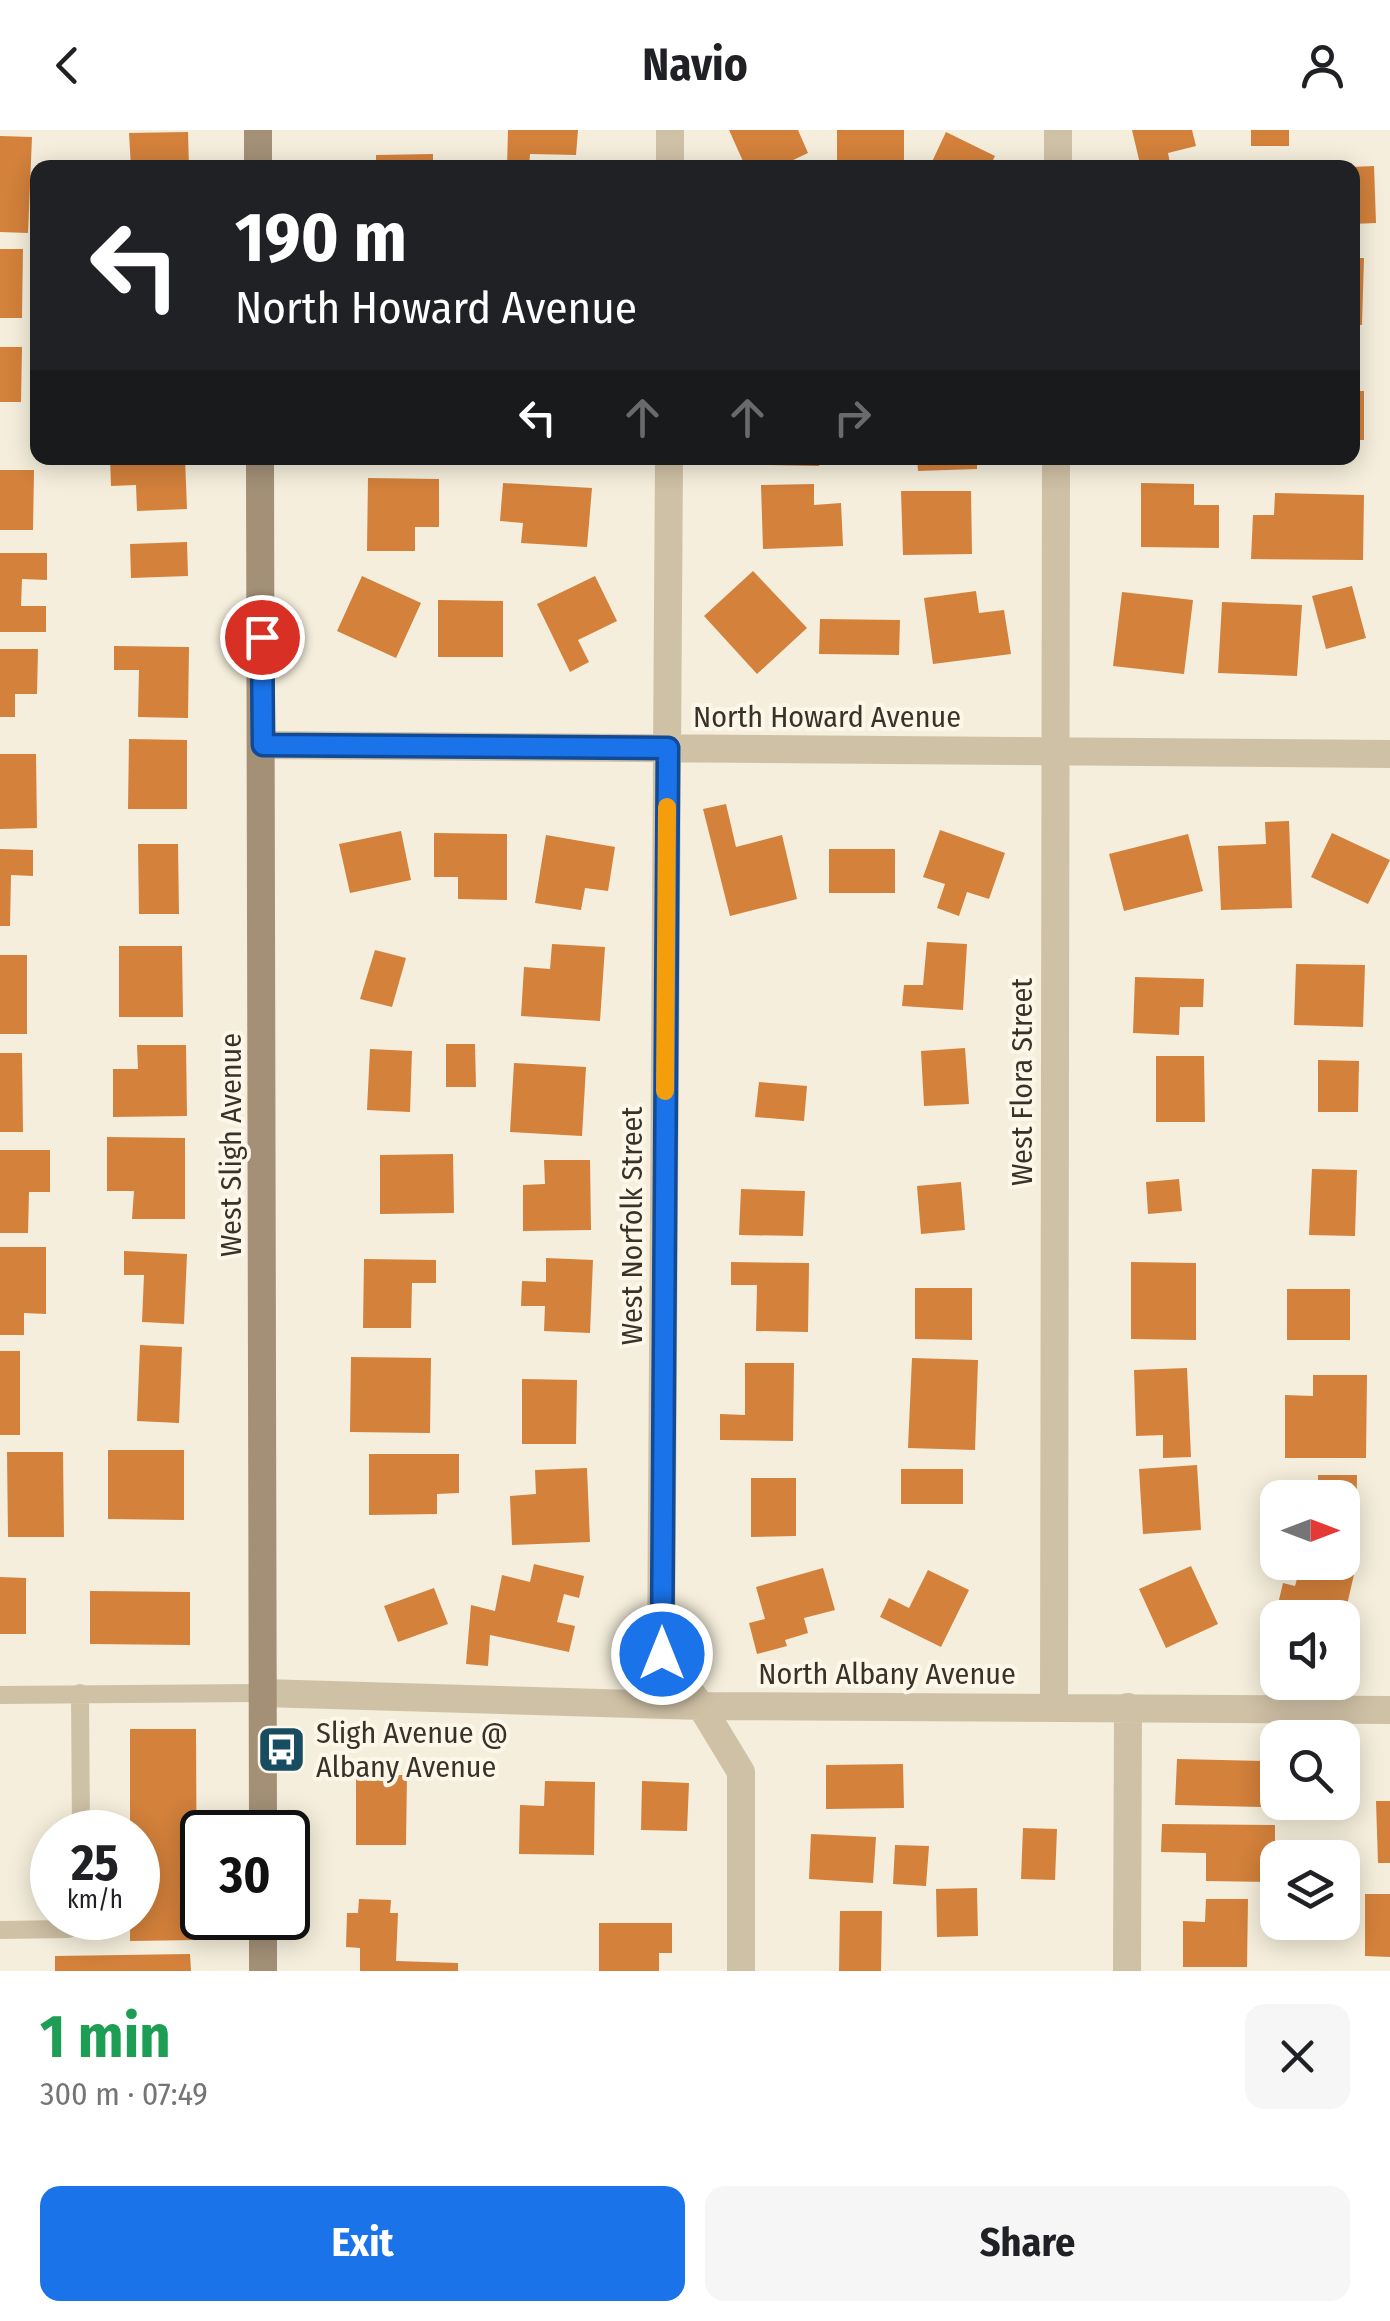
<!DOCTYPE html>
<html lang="en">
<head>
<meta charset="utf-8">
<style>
  body { margin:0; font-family:"Fira Sans Condensed",sans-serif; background:#f6f6f6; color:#202124; height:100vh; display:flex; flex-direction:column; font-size:38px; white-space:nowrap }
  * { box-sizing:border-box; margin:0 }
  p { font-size:32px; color:#757577 }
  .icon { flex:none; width:55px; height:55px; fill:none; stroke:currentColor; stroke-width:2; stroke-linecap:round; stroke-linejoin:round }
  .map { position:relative; height:1841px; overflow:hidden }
  .drawer { display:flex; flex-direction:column; background:#fff; flex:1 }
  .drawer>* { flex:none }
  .banner { position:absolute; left:30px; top:30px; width:1330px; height:305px; border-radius:20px; box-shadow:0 5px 25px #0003; background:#202124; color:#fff; overflow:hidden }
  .needle { width:65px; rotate:90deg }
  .controls { position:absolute; left:1260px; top:1350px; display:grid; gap:20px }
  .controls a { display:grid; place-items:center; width:100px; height:100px; border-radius:20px; background:#fff; box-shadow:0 5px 25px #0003; font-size:50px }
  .speed { position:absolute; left:30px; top:1680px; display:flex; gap:20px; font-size:50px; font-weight:700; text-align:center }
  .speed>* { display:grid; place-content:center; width:130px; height:130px; border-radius:50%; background:#fff; box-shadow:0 5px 25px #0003; line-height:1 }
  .speed small { font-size:25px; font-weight:400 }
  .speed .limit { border:5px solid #111; border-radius:15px; background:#fff; color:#111 }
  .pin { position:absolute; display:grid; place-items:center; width:85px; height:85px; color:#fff; margin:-42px; border:5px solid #fff; border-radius:50%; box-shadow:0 2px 10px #0007 }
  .me { position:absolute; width:110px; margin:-55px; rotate:0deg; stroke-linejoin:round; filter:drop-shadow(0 0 8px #0008) }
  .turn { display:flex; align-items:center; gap:35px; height:210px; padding:0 40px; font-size:45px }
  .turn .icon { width:130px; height:130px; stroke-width:2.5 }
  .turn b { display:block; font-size:70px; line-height:85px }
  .lanes { display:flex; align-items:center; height:95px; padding:0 40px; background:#0003; justify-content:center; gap:50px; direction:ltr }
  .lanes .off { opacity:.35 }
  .round { display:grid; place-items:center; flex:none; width:105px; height:105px; border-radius:20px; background:#f6f6f6 }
  .headline { display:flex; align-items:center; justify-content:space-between; height:170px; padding:0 40px }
  h1 { font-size:60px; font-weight:700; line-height:75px; color:#1e9e55 }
  .cta { display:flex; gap:20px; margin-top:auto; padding:20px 40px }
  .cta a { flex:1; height:115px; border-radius:20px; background:#1a73e8; color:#fff; font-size:40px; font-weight:700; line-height:115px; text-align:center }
  .cta a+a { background:#f6f6f6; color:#202124 }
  header { display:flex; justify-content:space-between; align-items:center; height:130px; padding:0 40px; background:#fff; font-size:45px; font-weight:700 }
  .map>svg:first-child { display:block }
  .building { fill:#d3813b }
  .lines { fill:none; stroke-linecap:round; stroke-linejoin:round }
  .service { stroke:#cfc1a6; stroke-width:18 }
  .minor { stroke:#cfc1a6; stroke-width:28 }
  .secondary { stroke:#a39077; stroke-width:28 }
  .route-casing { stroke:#114b97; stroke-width:25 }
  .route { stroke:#1a73e8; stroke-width:18 }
  .slow { stroke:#f59e0b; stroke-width:18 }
  .labels { text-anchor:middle; stroke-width:8; stroke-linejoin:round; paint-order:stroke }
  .street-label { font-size:30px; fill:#3a3128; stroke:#fcf7e9 }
  .poi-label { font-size:30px; fill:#3a3128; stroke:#fcf7e9; text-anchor:start }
</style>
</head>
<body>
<header><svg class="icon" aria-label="back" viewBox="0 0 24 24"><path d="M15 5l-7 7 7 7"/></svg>Navio<svg class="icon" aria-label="person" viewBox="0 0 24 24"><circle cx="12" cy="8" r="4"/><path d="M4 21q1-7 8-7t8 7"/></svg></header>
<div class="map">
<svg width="1390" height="1841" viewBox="0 0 1390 1841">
  <rect width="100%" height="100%" fill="#f5eedc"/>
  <!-- building -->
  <path class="building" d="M508,0h70l-2,25 -46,-1 -1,14 -22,-1z
    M729,0h69l10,23 -19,9 3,6h-46z
    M837,0h67v36l-67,-1z
    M1132,0h60l4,16 -28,7 3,15h-30z
    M1251,0h38v16h-38z
    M188,2l1,36h-58l-2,-35z
    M946,2l49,24 -6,12h-60z
    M0,6l32,1 -4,96 -28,-1z
    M433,24v14h-57v-13z
    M1374,36l2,57 -24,1v-57z
    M0,119h23l-1,69h-22z
    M1352,128h12l-2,67h-10z
    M0,217h22l-1,55h-21z
    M1352,261h12v49h-12z
    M110,328h75l2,51 -50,2 -1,-26 -25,1z
    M769,328h50v8l-50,-1z
    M917,328h60v11l-59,2z
    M1146,328h57v7l-57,-2z
    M0,340h34l-1,60h-33z
    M368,348l71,1v48h-24v24h-48z
    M503,353l89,5 -5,59 -66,-4 2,-20 -23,-2z
    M1141,353l53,1v21h25v43l-78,-1z
    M814,354v21l27,-2 2,43 -80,3 -2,-64z
    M901,361h70l1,63 -69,1z
    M1275,363l89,2 -1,65 -112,-1 2,-44h21z
    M187,412l1,34 -57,2 -1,-34z
    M0,423h47v27l-25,-1 -1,27h25v26h-46z
    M753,441l54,57 -50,46 -53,-58z
    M362,446l59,27 -25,55 -59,-27z
    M595,446l22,45 -39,19 11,22 -19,10 -33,-68z
    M1352,456l14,52 -40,11 -14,-53z
    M976,461l3,22 25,-3 7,44 -78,10 -9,-66z
    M1122,462l71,8 -9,74 -71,-8z
    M438,470l65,1v56h-65z
    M1222,472l80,3 -5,71 -79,-3z
    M820,489l80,1 -1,35 -80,-1z
    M114,516l75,1 -1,71 -50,-1 1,-47h-25z
    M0,519h38l-1,45h-22v23h-15z
    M129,609l58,1v69h-59z
    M0,624h36l1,74 -37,1z
    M726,674l10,43 46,-12 15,64 -67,17 -27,-107z
    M1289,691l3,87 -71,2 -3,-64 48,-2 -1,-22z
    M940,700l65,23 -16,46 -22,-7 -8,24 -22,-8 8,-24 -22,-7z
    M401,701l10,49 -61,13 -11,-49z
    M434,703l73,1v66l-49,-1v-22h-24z
    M1332,703l58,27 -22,44 -57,-27z
    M1188,704l15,57 -79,20 -15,-57z
    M546,705l69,12 -7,44 -23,-3 -4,22 -46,-7z
    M138,714h40l1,70h-40z
    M0,719l33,1v26l-22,-1 -1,51h-10z
    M829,719h66v44h-66z
    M927,812l40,2 -4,66 -61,-4 2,-21h19z
    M552,814l53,3 -5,74 -79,-5 3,-49 26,2z
    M119,816h63l1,71h-64z
    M375,820l31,8 -14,49 -32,-8z
    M0,825h27v79h-27z
    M1296,834l69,1 -2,62 -69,-2z
    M1135,847l69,2 -1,28h-23l-1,28 -46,-2z
    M446,914h29l1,43h-30z
    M137,915h49l1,71 -74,1v-48h25z
    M965,918l4,56 -45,2 -3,-55z
    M370,919l42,2 -2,61 -43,-2z
    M0,923h22l1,79h-23z
    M1156,926h48l1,66h-49z
    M1318,930l41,1 -1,51h-40z
    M514,933l72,4 -4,69 -72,-4z
    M759,952l48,4 -3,35 -49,-4z
    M107,1007l78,1v81h-53l2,-28h-27z
    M0,1020h50v42h-21l-1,41h-28z
    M453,1024l1,59 -74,1v-59z
    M544,1030h46l1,70 -68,1v-46l22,-1z
    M1312,1039l45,1 -2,66 -46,-1z
    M1179,1049l3,32 -34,3 -2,-32z
    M961,1052l4,48 -44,4 -4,-48z
    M741,1059l64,2 -2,45 -64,-1z
    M0,1117h46v67l-22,-1v22h-24z
    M124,1121l63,3 -3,70 -42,-2 2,-47h-20z
    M546,1128l47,2 -3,73 -46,-2 1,-25h-24l1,-25 24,1z
    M364,1129l72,1v23h-24l-1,45h-48z
    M731,1132l78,1 -1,69 -52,-1 1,-46h-26z
    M1131,1132l65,1v77l-65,-1z
    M915,1158h57v52l-57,-1z
    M1287,1159h63v51h-63z
    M140,1215l42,2 -3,76 -42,-2z
    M0,1221h20v84h-20z
    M351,1227l80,1 -1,75 -80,-1z
    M912,1228l66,2 -3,90 -67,-2z
    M745,1233h49l-1,78 -73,-1v-26l25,1z
    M1187,1238l4,89 -28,1v-23l-27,1 -2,-66z
    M1313,1245h54l-1,83h-81v-63l28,1z
    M522,1249l55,1 -1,64h-54z
    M108,1320h76v70l-76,-1z
    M7,1322h56l1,85h-56z
    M369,1324h90v39l-22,1v20l-68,1z
    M1197,1335l4,65 -58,4 -4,-65z
    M587,1338l3,74 -78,3 -2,-49 26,-2 -1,-24z
    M901,1339h62v35h-62z
    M1318,1345h39l-1,81h-14v-58h-24z
    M751,1348h45v58l-45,1z
    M1317,1432l38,8 -11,48h-66v35l-11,-3 16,-67 12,3 5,-17 15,4z
    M534,1434l50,12 -5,22 -15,-4 -7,28 18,4 -6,26 -79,-17 -2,31 -22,-2 5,-59 24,6 7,-36 28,7z
    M1191,1436l27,58 -52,24 -27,-59z
    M823,1438l12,42 -31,8 4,15 -23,7 2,6 -30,8 -8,-31 16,-4 -9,-32z
    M928,1440l41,20 -28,57 -61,-30 9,-19 20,10z
    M0,1447l26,1v56h-26z
    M434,1458l14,36 -50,18 -14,-36z
    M90,1461l100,1v53l-100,-1z
    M130,1599h66l1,211 -67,1v-23h8v-86h-8z
    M1177,1629l87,2 -3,46 -86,-2z
    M903,1634l1,44 -78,1v-44z
    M356,1645h51l-1,70h-50z
    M545,1651l50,1 -1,73 -75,-1 1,-49 24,1z
    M642,1651l47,2 -2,48 -46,-1z
    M1376,1671h14v62h-12z
    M1162,1694l113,1v57l-69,-1v-28l-45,-1z
    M1023,1698l34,1 -2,51 -34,-1z
    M811,1704l65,3 -3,46 -64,-4z
    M895,1715l34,1 -3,40 -33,-2z
    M977,1758l1,48 -41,1 -1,-48z
    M1365,1764h25v63l-25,-1z
    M359,1769l32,1 -1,13h8l-2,48 62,2v8h-98v-23l-14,-1 1,-34h11z
    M1206,1769h42l-1,68h-64v-46l22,1z
    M840,1781h42l-1,60h-42z
    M599,1793h73v30h-13v18h-60z
    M190,1824l1,17h-136v-15z"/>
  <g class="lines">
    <!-- service -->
    <path class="service" d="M80,1563l1,139
      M0,1565l263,-2
      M0,1800l69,-1 10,-11"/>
    <!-- minor -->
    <path class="minor" d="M670,38v-38
      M1058,38v-38
      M669,328l-8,1196 40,52 40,66v199
      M263,615l1127,9
      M263,1563l438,13 689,4
      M1054,1576l2,-1248
      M1127,1841l1,-264"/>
    <!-- secondary -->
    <path class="secondary" d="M258,0v38
      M260,328l3,1374
      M263,1841v-53"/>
  </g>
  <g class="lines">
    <defs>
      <path id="route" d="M262,507l1,108 405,3 -6,906"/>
    </defs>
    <!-- route casing -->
    <use href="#route" class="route-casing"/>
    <!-- route -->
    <use href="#route" class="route"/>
    <!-- slow -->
    <path class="slow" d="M665,961l2,-284"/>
  </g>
  <!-- icons -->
  <defs>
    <symbol id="bus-square" viewBox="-11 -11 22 22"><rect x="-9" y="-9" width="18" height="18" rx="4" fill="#184c61" stroke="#fcf7e9"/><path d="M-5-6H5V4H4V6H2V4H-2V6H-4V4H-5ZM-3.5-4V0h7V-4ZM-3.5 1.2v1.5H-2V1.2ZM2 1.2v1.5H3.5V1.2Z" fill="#fff"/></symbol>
  </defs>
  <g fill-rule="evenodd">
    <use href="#bus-square" x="254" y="1592" width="55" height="55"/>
  </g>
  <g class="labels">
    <!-- street labels -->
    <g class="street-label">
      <text x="827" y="597">North Howard Avenue</text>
      <text transform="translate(1022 952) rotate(-90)" y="10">West Flora Street</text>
      <text transform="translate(231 1015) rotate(-90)" y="10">West Sligh Avenue</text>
      <text transform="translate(632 1096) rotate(-90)" y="10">West Norfolk Street</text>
      <text x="887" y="1554">North Albany Avenue</text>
    </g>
    <!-- poi labels -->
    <g class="poi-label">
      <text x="316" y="1613">Sligh Avenue @<tspan x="316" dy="34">Albany Avenue</tspan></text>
    </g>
  </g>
</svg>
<div class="controls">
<a><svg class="needle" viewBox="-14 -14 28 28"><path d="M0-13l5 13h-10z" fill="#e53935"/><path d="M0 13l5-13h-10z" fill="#757577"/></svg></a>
<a><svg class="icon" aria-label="sound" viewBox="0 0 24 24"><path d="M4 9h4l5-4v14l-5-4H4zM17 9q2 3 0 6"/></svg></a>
<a><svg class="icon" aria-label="search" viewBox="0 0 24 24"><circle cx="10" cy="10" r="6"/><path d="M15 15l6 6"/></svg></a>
<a><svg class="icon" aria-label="layers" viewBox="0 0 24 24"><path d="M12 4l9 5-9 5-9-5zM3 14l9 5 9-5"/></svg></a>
</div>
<div class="speed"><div>25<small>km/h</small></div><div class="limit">30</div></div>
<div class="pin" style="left:262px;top:507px;background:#d93025"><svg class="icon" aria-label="arrive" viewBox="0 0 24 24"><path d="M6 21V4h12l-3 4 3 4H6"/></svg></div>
<svg class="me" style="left:662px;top:1524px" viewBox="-20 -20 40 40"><circle r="17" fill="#1a73e8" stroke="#fff" stroke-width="3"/><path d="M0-11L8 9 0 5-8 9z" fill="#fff"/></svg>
<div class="banner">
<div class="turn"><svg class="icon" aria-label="left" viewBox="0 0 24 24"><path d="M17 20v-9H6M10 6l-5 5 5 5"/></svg><div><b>190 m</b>North Howard Avenue</div></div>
<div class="lanes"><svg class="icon" aria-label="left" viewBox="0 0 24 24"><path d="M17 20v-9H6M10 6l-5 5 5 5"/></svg><svg class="icon off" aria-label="ahead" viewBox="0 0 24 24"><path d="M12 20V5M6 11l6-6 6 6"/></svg><svg class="icon off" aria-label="ahead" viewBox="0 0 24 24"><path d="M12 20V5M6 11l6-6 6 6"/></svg><svg class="icon off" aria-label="right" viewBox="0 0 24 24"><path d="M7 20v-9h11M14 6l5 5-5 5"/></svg></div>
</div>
</div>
<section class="drawer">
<div class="headline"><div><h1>1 min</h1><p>300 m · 07:49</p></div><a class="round"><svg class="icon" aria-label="close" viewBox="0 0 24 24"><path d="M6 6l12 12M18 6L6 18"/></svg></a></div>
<div class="cta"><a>Exit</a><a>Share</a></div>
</section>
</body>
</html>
